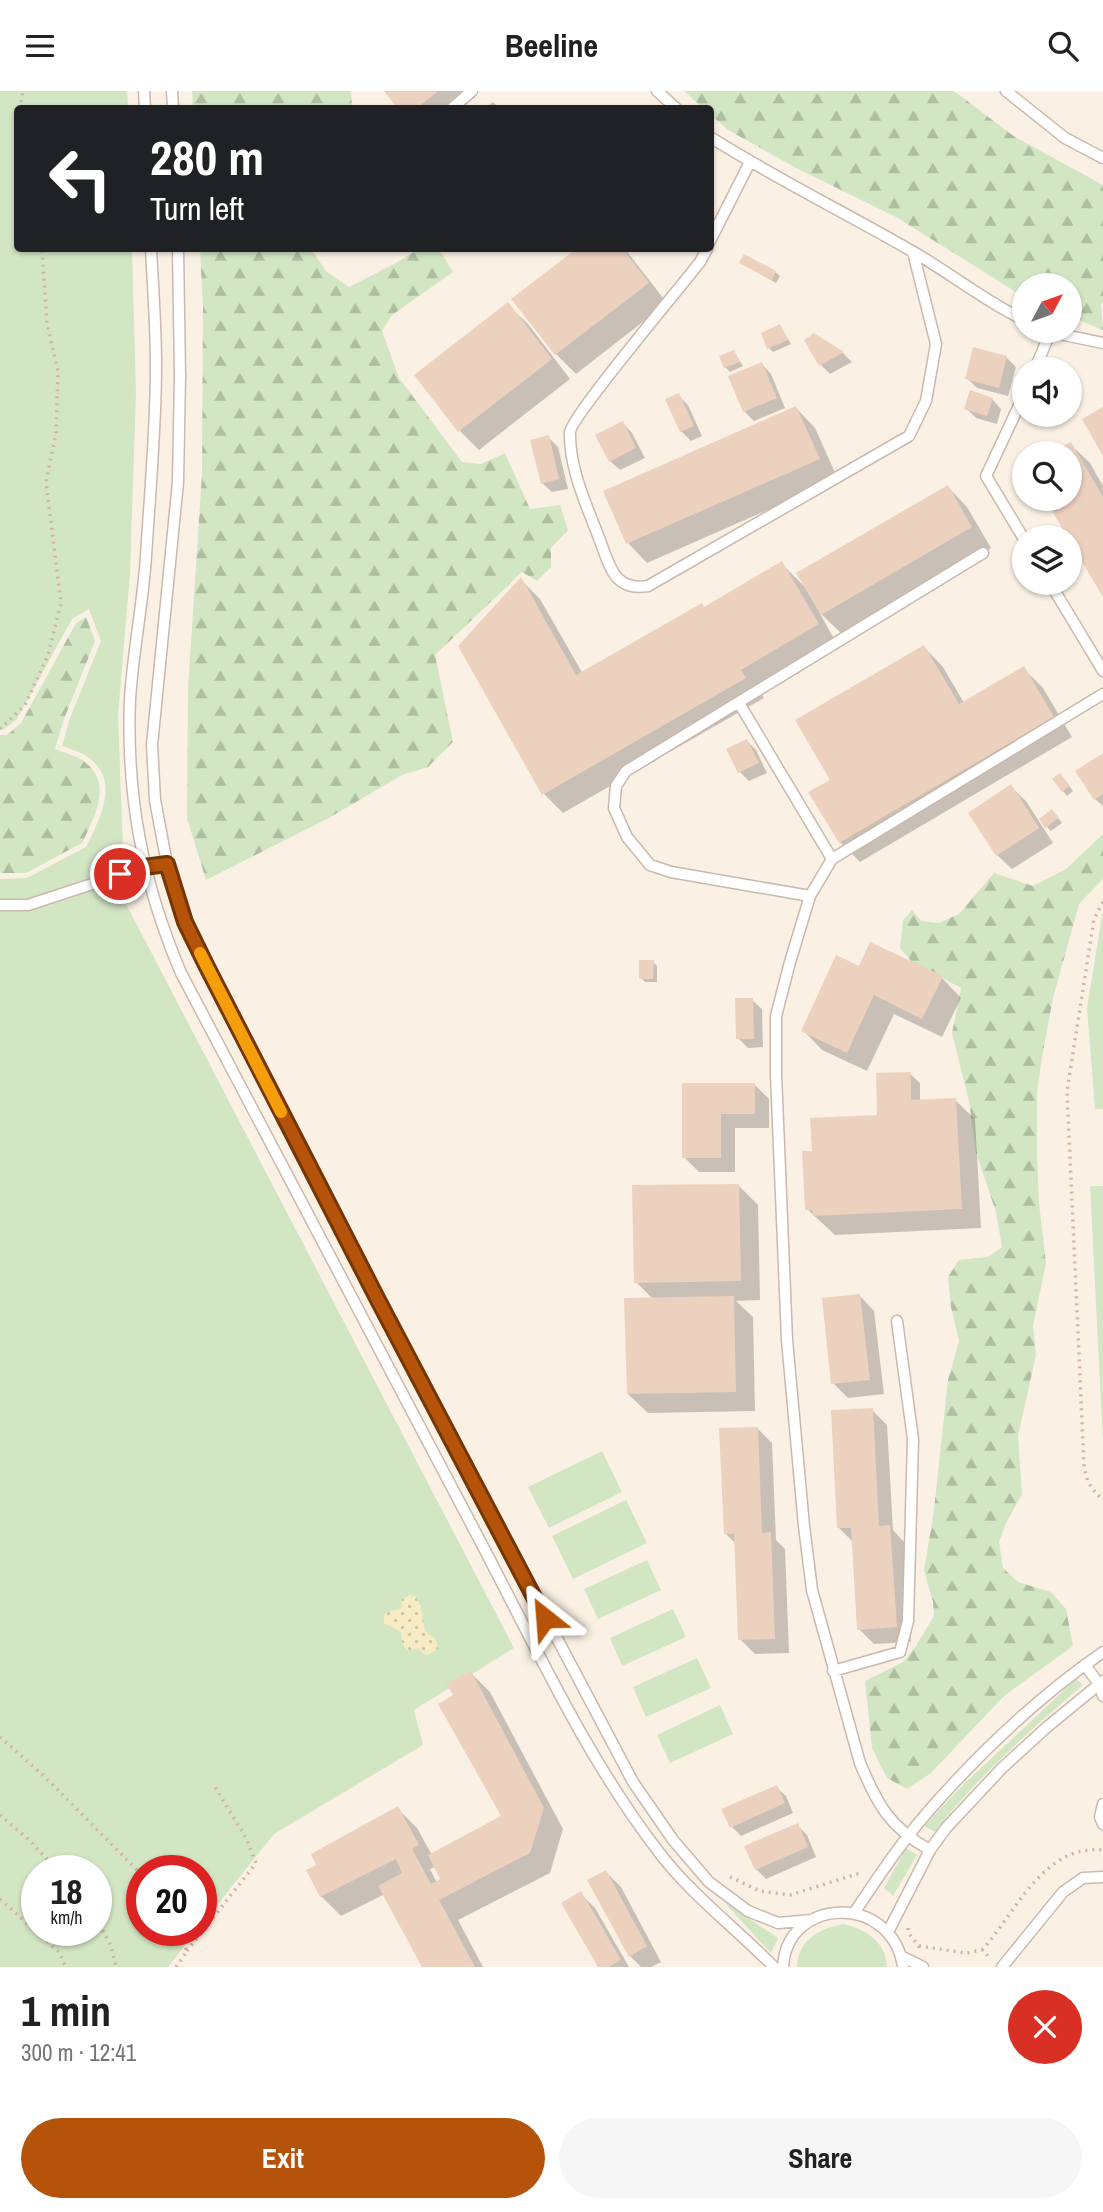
<!DOCTYPE html>
<html lang="en">
<head>
<meta charset="utf-8">
<style>
  body { margin:0; font-family:"Archivo Narrow",sans-serif; background:#f6f6f6; color:#202124; height:100vh; display:flex; flex-direction:column; font-size:26px; white-space:nowrap }
  * { box-sizing:border-box; margin:0 }
  p { font-size:23px; color:#757577 }
  .icon { flex:none; width:38px; height:38px; fill:none; stroke:currentColor; stroke-width:2; stroke-linecap:round; stroke-linejoin:round }
  .map { position:relative; height:1876px; overflow:hidden }
  .panel { display:flex; flex-direction:column; background:#fff; flex:1 }
  .panel>* { flex:none }
  .guide { position:absolute; left:14px; top:14px; width:700px; height:147px; border-radius:7px; box-shadow:0 2px 5px #0004; background:#202124; color:#fff; overflow:hidden }
  .needle { width:46px; rotate:49deg }
  .fabs { position:absolute; left:1012px; top:182px; display:grid; gap:14px }
  .fabs a { display:grid; place-items:center; width:70px; height:70px; border-radius:50%; background:#fff; box-shadow:0 2px 5px #0004; font-size:35px }
  .speed { position:absolute; left:21px; top:1764px; display:flex; gap:14px; font-size:35px; font-weight:700; text-align:center }
  .speed>* { display:grid; place-content:center; width:91px; height:91px; border-radius:50%; background:#fff; box-shadow:0 2px 5px #0004; line-height:1 }
  .speed small { font-size:18px; font-weight:400 }
  .speed .limit { border:10px solid #d22; background:#fff; color:#111 }
  .pin { position:absolute; display:grid; place-items:center; width:60px; height:60px; color:#fff; margin:-30px; border:4px solid #fff; border-radius:50%; box-shadow:0 2px 7px #0007 }
  .me { position:absolute; width:77px; margin:-38px; rotate:332deg; stroke-linejoin:round; filter:drop-shadow(0 0 5px #0008) }
  .turn { display:flex; align-items:center; gap:24px; height:147px; padding:0 21px; font-size:32px }
  .turn .icon { width:91px; height:91px; stroke-width:2.5 }
  .turn b { display:block; font-size:49px; line-height:60px }
  .round { display:grid; place-items:center; flex:none; width:74px; height:74px; border-radius:37px; background:#f6f6f6 }
  .overview { display:flex; align-items:center; justify-content:space-between; height:119px; padding:0 21px }
  h1 { font-size:42px; font-weight:800; line-height:52px }
  .cta { display:flex; gap:14px; margin-top:auto; padding:14px 21px }
  .cta a { flex:1; height:80px; border-radius:42px; background:#b45309; color:#fff; font-size:28px; font-weight:800; line-height:80px; text-align:center }
  .cta a+a { background:#f6f6f6; color:#202124 }
  header { display:flex; justify-content:space-between; align-items:center; height:91px; padding:0 21px; background:#fff; font-size:32px; font-weight:800 }
  .map>svg:first-child { display:block }
  .grass { fill:#d2e6c4; fill-rule:evenodd }
  .forest { fill:url(#forest-firs) }
  .sand { fill:url(#sand-dots) }
  .shadow { fill:#0003; fill-rule:evenodd }
  .building { fill:#edd1bf }
  .lines { fill:none; stroke-linecap:round; stroke-linejoin:round }
  .service-casing { stroke:#cab9ac; stroke-width:13 }
  .path { stroke:#d1b4a2; stroke-width:3.5; stroke-dasharray:2 5; stroke-linecap:butt }
  .service { stroke:#fff; stroke-width:10 }
  .route-casing { stroke:#753606; stroke-width:18 }
  .route { stroke:#b45309; stroke-width:12 }
  .slow { stroke:#f59e0b; stroke-width:12 }
</style>
</head>
<body>
<header><svg class="icon" aria-label="menu" viewBox="0 0 24 24"><path d="M4 6h16M4 12h16M4 18h16"/></svg>Beeline<svg class="icon" aria-label="search" viewBox="0 0 24 24"><circle cx="10" cy="10" r="6"/><path d="M15 15l6 6"/></svg></header>
<div class="map">
<svg width="1103" height="1876" viewBox="0 0 1103 1876">
  <defs>
    <pattern id="forest-firs" width="22" height="20" patternUnits="userSpaceOnUse" patternTransform="scale(1.75)"><rect width="22" height="20" fill="#d2e6c4"/><path d="M5 1l3.5 6h-7zM16 11l3.5 6h-7z" fill="#afbda1"/></pattern>
    <pattern id="sand-dots" width="8" height="8" patternUnits="userSpaceOnUse" patternTransform="scale(1.75)"><rect width="8" height="8" fill="#f6ebc2"/><path d="M2 2h.1M6 6h.1" fill="none" stroke="#ccc1a0" stroke-width="1.8" stroke-linecap="round"/></pattern>
  </defs>
  <rect width="100%" height="100%" fill="#faf1e4"/>
  <!-- grass -->
  <path class="grass" d="M0,0h127l1,17 -110,1v140h114l4,144 -6,181 -12,141 7,187 389,746 -100,62 9,35 -149,89 -73,91v-54h-59v59h55l-29,37h-168v-1088l27,-1 59,-31c14,-29 35,-66 2,-90 -7,-5 -18,-8 -26,-11l7,-25 32,-80 -12,-32 -17,10 -55,100 -12,10h-5zM37,1780h59v59h-59z
    M1103,819v199h-8l-8,-101z
    M1090,1095h13v257z
    M602,1360l20,41 -73,36 -21,-41z
    M626,1409l21,43 -74,36 -21,-43z
    M647,1469l14,30 -63,29 -14,-30z
    M673,1518l13,28 -64,29 -12,-28z
    M697,1567l14,30 -65,29 -13,-30z
    M1076,1588l7,6c-52,45 -107,92 -148,147l-11,-6 39,-41z
    M720,1614l13,29 -63,29 -13,-28z
    M906,1757l11,7 -24,41 -9,-8z
    M724,1811l54,36 -7,15z
    M844,1833c23,6 42,18 43,43h-90c1,-27 23,-39 47,-43z"/>
  <!-- forest -->
  <path class="forest" d="M192,0h159l1,18 -159,-1z
    M684,0h270l61,46 88,48v117l-2,2 2,26 -34,-14v-31h-45v11l-3,-1 -125,-78 -100,-49 -68,-38 -17,-15 -1,-6 -7,-1z
    M200,158h111l15,22 23,16 45,-23 25,-15h20l14,23 -61,43 -10,16 17,47 63,84 19,2 24,-11 25,56 30,-4 8,25 -17,18v19l-14,14 -15,-9 -87,83 18,87 -25,25 -26,8 -75,44 -121,61 -19,-62 1,-129 14,-215 1,-165z
    M86,526l9,24 -31,78 -9,30c10,4 23,7 31,14 27,22 8,55 -4,80l-56,30h-26v-138h7l14,-12 55,-100z
    M1103,743v45l-24,25 -26,94 -11,59 -5,36v65l2,45 7,60 -13,63 3,29 -18,81 4,58 -16,29 -7,19 4,26 15,14 33,10 15,17 7,37 -69,50 -73,77 -24,16 -20,-11 -15,-30 -7,-67 38,-19 13,-16 18,-30 -1,-14 -9,-31 10,-61 14,-130 11,-39 -8,-34 -3,-30 11,-17 29,-3 14,-10 -6,-35 -20,-59 -7,-52 -17,-68 9,-45 -50,-27 -11,-13 3,-28 9,-10 9,11 18,2 20,-9 35,-41 39,13 33,-17z"/>
  <!-- sand -->
  <path class="sand" d="M410,1504l5,1 6,11 4,24 11,8 2,10 -8,5 -5,1 -7,-6 -11,1 -5,-7 -1,-11 -17,-9v-8l6,-4 11,-2 1,-10z"/>
  <!-- shadow -->
  <path class="shadow" d="M386,0h85l-22,18h-49z
    M493,11l7,7h-15z
    M579,158h46l42,54 -91,71 -20,-20 -43,-55z
    M741,172l34,9 5,4 -4,7z
    M508,214l20,19 42,55 -91,71 -19,-19 -43,-55z
    M780,235l11,18 -18,8 -4,-4z
    M814,244l29,18 9,9 -22,12 -9,-9z
    M734,261l9,14 -13,6 -5,-5z
    M1006,266l10,10 -8,29 -31,-8 -10,-10z
    M762,273l9,10 14,34 -31,13 -10,-10z
    M678,304l10,10 14,31 -11,5 -10,-10z
    M992,308l9,10 -4,15 -21,-6 -10,-10z
    M796,317l19,20 23,51 -191,84 -19,-20 -23,-51z
    M623,332l9,10 13,25 -25,12 -10,-9z
    M548,346l10,10 10,42 -16,3 -10,-9z
    M1070,353l20,19 13,23v108l-56,-95h22v-46h-15z
    M948,396l19,20 24,41 -149,86 -23,-22 18,32 -78,46 5,8 -201,115 -20,-20 -22,-213 19,19 43,75 122,-65 77,-45 23,23z
    M924,556l19,20 21,36 59,-35 20,20 29,49 -212,125 -20,-20 -8,-62z
    M747,650l9,9 11,23 -18,8 -9,-9z
    M1103,664v51l-8,-7z
    M1064,688l9,12 -6,5 -4,-5z
    M1011,696l15,14 27,42 -41,26 -15,-14z
    M1056,724l6,8 -11,8 -4,-4z
    M653,871l4,4v16h-12l-4,-4z
    M860,878l82,9 19,20 -19,39 -48,-23 -27,57 -45,-21 -19,-20z
    M752,909l10,9 1,38 -15,1 -10,-10z
    M910,983l10,9v18l35,-1 20,19 6,109 -146,7 -28,-26 7,-57 65,-35z
    M684,993h70l15,15v29h-34v44h-36l-15,-15z
    M738,1094l20,20 2,95 -24,1 17,16 2,94 -107,2 -20,-19 25,-95 -17,-17z
    M860,1205l14,15 10,83 -36,4 -15,-15z
    M872,1319l15,15 6,105 11,12 7,100 -37,2 -15,-15 -5,-86 -16,-16z
    M757,1337l15,15 4,97 9,9 4,104 -34,1 -15,-15 -4,-95 -10,-10z
    M471,1582l19,19 73,137 -13,44 -92,47 25,47h-59l-39,-73 -44,22 -20,-20 77,-87 19,19 15,27 72,-39 -49,-120zM435,1776l7,13 -5,3 -7,-14z
    M776,1696l10,9 7,17 -52,23 -9,-9z
    M797,1734l10,10 9,22 -50,22 -10,-10z
    M606,1781l15,15 40,75 -10,5h-10l-11,-11z
    M580,1802l15,15 34,59h-29z"/>
  <!-- building -->
  <path class="building" d="M384,0h54l-22,18h-18z
    M576,158h47l26,34 -94,72 -44,-56z
    M744,163l32,17 -4,9 -33,-17z
    M508,211l44,57 -94,73 -44,-57z
    M780,233l8,16 -21,9 -6,-16z
    M814,242l30,19 -25,14 -15,-26z
    M973,256l34,9 -8,32 -34,-9z
    M734,259l6,12 -16,6 -5,-12z
    M762,271l15,36 -34,14 -15,-36z
    M970,299l23,8 -6,18 -23,-7z
    M679,302l15,33 -14,6 -15,-33z
    M796,315l24,53 -194,85 -23,-53z
    M1103,316v49l-21,-37z
    M623,330l13,27 -27,14 -14,-27z
    M549,344l10,44 -18,5 -11,-44z
    M1071,351l32,55v100l-58,-98h24v-46h-19z
    M948,394l24,42 -151,88 -25,-42z
    M782,470l37,63 -78,46 5,8 -204,117 -84,-149 63,-69 55,98 126,-72 2,4z
    M924,554l35,59 65,-38 30,51 -215,126 -31,-51 22,-12 -35,-60z
    M747,648l12,24 -21,10 -12,-24z
    M1103,662v41l-9,6 -19,-29z
    M1060,682l10,13 -8,6 -10,-13z
    M1011,693l28,44 -43,28 -28,-43z
    M1052,718l7,9 -14,10 -6,-9z
    M870,851l73,34 -21,43 -48,-24 -27,58 -46,-22 35,-76 23,11z
    M639,869h15l-1,19h-14z
    M735,907h18l1,41h-18z
    M911,981v28l45,-2 6,111 -149,7v-6h-8l-3,-59h10l-2,-33 67,-3 -1,-42z
    M682,992h73v31h-34v44h-39z
    M739,1093l2,97 -107,2 -2,-98z
    M860,1203l10,86 -39,4 -9,-86z
    M734,1205l2,96 -109,2 -3,-96z
    M873,1317l6,118 11,-1 7,102 -40,3 -6,-102h-14l-6,-118z
    M758,1336l4,106 9,-1 4,107 -37,1 -4,-106h-10l-5,-106z
    M471,1580l73,137 -14,45 -91,47 36,67h-53l-44,-81 24,-13 -6,-14 -76,38 -14,-27 10,-5 -5,-11 87,-48 21,39 -7,4 19,35 9,-5 -12,-24 73,-39 -63,-112 15,-9 -7,-12z
    M777,1694l8,18 -55,25 -9,-19z
    M798,1732l10,24 -53,23 -11,-24z
    M606,1779l41,76 -18,11 -42,-77z
    M581,1800l40,69 -12,7h-11l-37,-64z"/>
  <g class="lines">
    <defs>
      <path id="service" d="M144,0l1,18
        M172,0l1,18
        M657,0l20,18
        M1006,0l59,47 38,20
        M451,18l21,-18
        M710,46c65,41 134,75 200,113 39,22 74,51 114,70
        M710,150l40,-79
        M151,158c2,38 5,78 5,116 0,64 -6,128 -10,191 -3,48 -13,95 -16,143 -4,97 13,185 51,274 100,188 197,377 297,564 56,106 107,219 180,314 33,44 78,77 116,116
        M178,158l2,127 -2,106 -26,263 3,55 12,64 18,58 193,378 255,482 40,58 36,42 39,29 30,12 34,-3
        M707,158l-7,13c-17,22 -129,155 -130,170 -1,39 19,78 32,114 9,25 15,45 46,40l261,-150 17,-35 10,-57 -23,-92
        M1045,240l58,12
        M1035,278l15,-36
        M1024,304l-38,81 38,63
        M1050,492l53,88
        M739,612l93,156
        M810,805l-139,-24 -21,-7 -23,-28 -13,-29 2,-22 10,-15 357,-218
        M0,814h28l116,-38 23,-3
        M1085,1574l14,19 4,12
        M833,1580l67,-19 8,-31 5,-182 -16,-118
        M1103,1713l-3,13 3,7
        M930,1759c-40,-22 -53,-46 -70,-87l-48,-173 -8,-64 -17,-186 -11,-266v-58l14,-54 20,-66 22,-37 271,-165
        M854,1822c23,-34 46,-69 72,-99 52,-60 112,-117 177,-162
        M888,1841l42,-82 16,-22 56,-60 45,-41 56,-46
        M901,1865l22,11
        M783,1876c4,-72 110,-73 120,0
        M1002,1876l61,-75 20,-14 20,-1"/>
    </defs>
    <!-- service casing -->
    <use href="#service" class="service-casing"/>
    <!-- path -->
    <path class="path" d="M20,18l3,-18
      M0,638l25,-24 23,-50 13,-52 -15,-121 10,-48 2,-63 -11,-47 -5,-75
      M1103,811l-9,17 -27,172 17,374c2,15 7,25 19,34
      M0,1646l44,39 98,99
      M0,1724l29,25 29,31
      M730,1786l30,14 30,4 67,-21 5,3
      M0,1808l59,53 7,15
      M96,1827l15,28 5,21
      M908,1837c0,9 11,14 12,23
      M919,1855l47,7 16,-3 8,8
      M982,1859c34,-37 61,-106 121,-100
      M187,1860l69,-88 -10,-25 -31,-51
      M176,1876l11,-16 -10,-21"/>
    <!-- service -->
    <use href="#service" class="service"/>
  </g>
  <g class="lines">
    <defs>
      <path id="route" d="M120,783l24,-7 23,-3 18,58 21,43 172,335 167,318"/>
    </defs>
    <!-- route casing -->
    <use href="#route" class="route-casing"/>
    <!-- route -->
    <use href="#route" class="route"/>
    <!-- slow -->
    <path class="slow" d="M200,862l81,159"/>
  </g>
</svg>
<div class="fabs">
<a><svg class="needle" viewBox="-14 -14 28 28"><path d="M0-13l5 13h-10z" fill="#e53935"/><path d="M0 13l5-13h-10z" fill="#757577"/></svg></a>
<a><svg class="icon" aria-label="sound" viewBox="0 0 24 24"><path d="M4 9h4l5-4v14l-5-4H4zM17 9q2 3 0 6"/></svg></a>
<a><svg class="icon" aria-label="search" viewBox="0 0 24 24"><circle cx="10" cy="10" r="6"/><path d="M15 15l6 6"/></svg></a>
<a><svg class="icon" aria-label="layers" viewBox="0 0 24 24"><path d="M12 4l9 5-9 5-9-5zM3 14l9 5 9-5"/></svg></a>
</div>
<div class="speed"><div>18<small>km/h</small></div><div class="limit">20</div></div>
<div class="pin" style="left:120px;top:783px;background:#d93025"><svg class="icon" aria-label="arrive" viewBox="0 0 24 24"><path d="M6 21V4h12l-3 4 3 4H6"/></svg></div>
<svg class="me" style="left:545px;top:1527px" viewBox="-20 -20 40 40"><path d="M0-17L14 15 0 8-14 15z" fill="#b45309" stroke="#fff" stroke-width="4"/></svg>
<div class="guide">
<div class="turn"><svg class="icon" aria-label="left" viewBox="0 0 24 24"><path d="M17 20v-9H6M10 6l-5 5 5 5"/></svg><div><b>280 m</b>Turn left</div></div>
</div>
</div>
<section class="panel">
<div class="overview"><div><h1>1 min</h1><p>300 m · 12:41</p></div><a class="round" style="background:#d93025;color:#fff"><svg class="icon" aria-label="close" viewBox="0 0 24 24"><path d="M6 6l12 12M18 6L6 18"/></svg></a></div>
<div class="cta"><a>Exit</a><a>Share</a></div>
</section>
</body>
</html>
